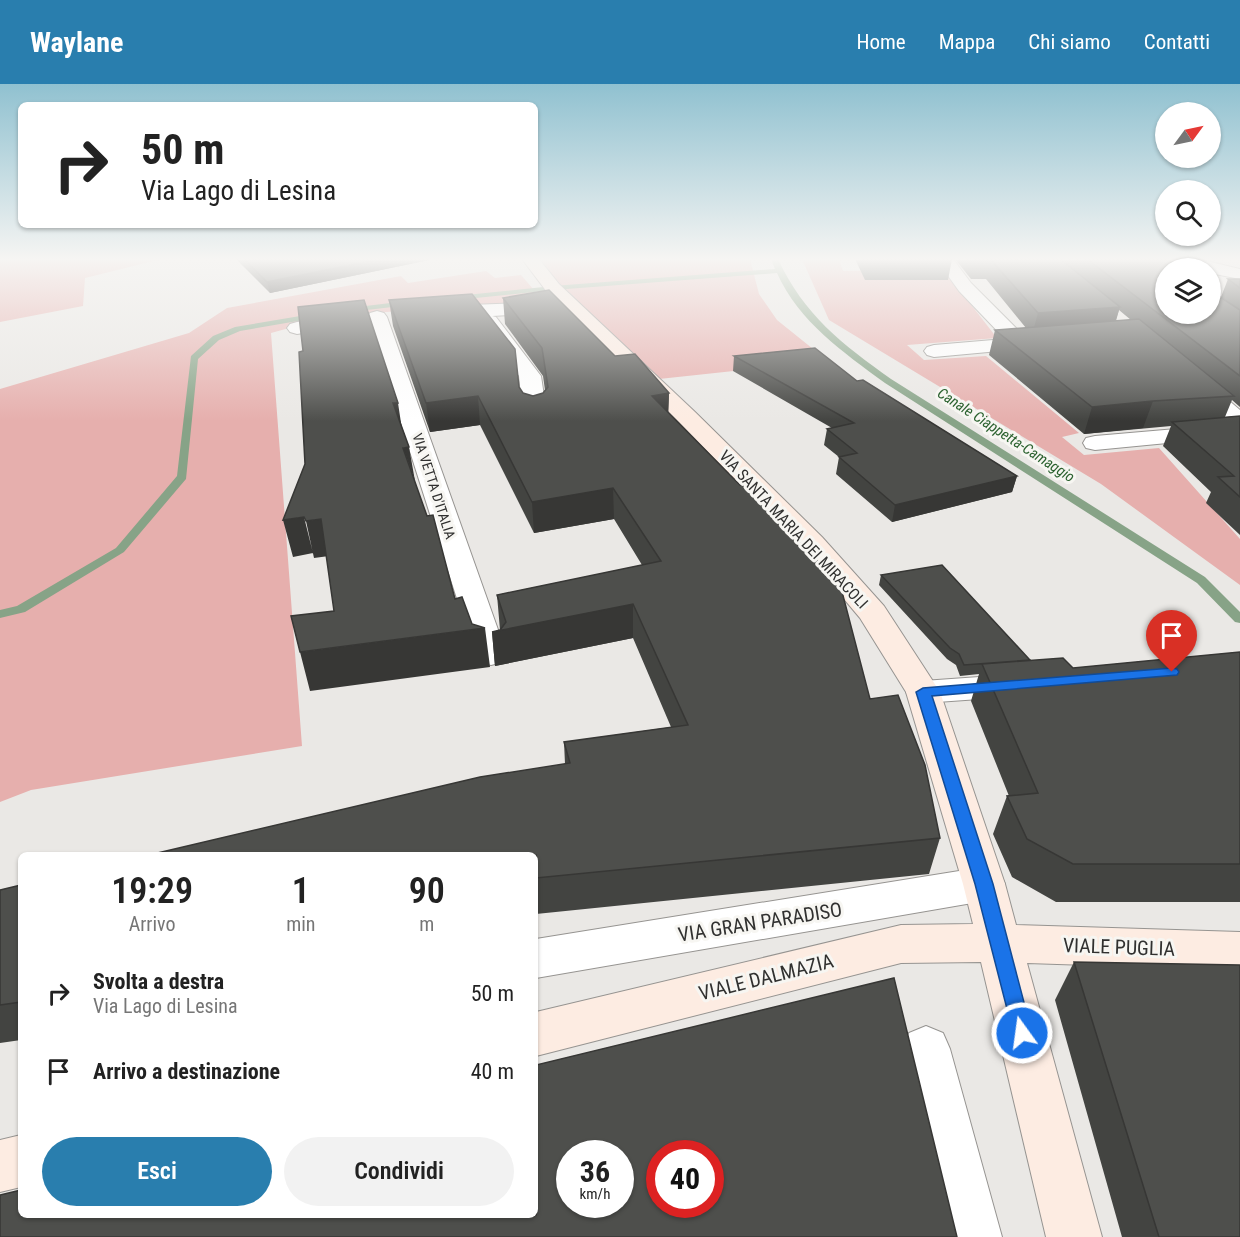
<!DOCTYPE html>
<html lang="it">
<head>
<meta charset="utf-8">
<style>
  body { margin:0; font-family:"Roboto Condensed",sans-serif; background:#f2f2f2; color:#222; height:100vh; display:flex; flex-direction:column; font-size:22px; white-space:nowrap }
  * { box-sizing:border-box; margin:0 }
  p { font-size:20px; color:#767676 }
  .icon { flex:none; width:33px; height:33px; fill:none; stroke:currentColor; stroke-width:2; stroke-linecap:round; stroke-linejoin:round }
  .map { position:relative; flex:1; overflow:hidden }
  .side { position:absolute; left:18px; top:768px; width:520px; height:366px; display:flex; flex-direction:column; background:#fff; border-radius:9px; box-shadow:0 2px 4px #0004 }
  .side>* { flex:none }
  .guide { position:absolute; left:18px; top:18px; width:520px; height:126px; border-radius:9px; box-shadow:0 2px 4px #0004; background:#fff; color:#222; overflow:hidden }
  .needle { width:39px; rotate:57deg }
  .fabs { position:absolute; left:1155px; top:18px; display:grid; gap:12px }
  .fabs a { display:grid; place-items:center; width:66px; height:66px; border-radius:50%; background:#fff; box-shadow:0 2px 4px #0004; font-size:30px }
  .speed { position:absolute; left:556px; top:1056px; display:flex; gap:12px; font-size:30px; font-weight:700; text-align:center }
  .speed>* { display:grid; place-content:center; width:78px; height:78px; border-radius:50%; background:#fff; box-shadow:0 2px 4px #0004; line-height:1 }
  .speed small { font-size:15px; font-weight:400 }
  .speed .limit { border:9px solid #d22; background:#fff; color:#111 }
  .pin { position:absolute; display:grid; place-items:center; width:51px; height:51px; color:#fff; margin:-62px -26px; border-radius:50% 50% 50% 0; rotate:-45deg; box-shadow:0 0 6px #0007 }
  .pin .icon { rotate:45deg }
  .me { position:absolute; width:66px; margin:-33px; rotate:346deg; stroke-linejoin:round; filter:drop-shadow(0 0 4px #0008) }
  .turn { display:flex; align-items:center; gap:21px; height:126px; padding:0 24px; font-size:27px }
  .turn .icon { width:78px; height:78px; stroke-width:2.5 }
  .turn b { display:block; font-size:42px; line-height:51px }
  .eta { display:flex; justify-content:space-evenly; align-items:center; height:102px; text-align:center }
  .eta b { font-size:36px; font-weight:600; line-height:42px }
  .cta { display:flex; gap:12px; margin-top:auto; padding:12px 24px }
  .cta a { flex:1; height:69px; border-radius:36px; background:#297eae; color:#fff; font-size:24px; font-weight:600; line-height:69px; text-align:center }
  .cta a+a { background:#f2f2f2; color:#222 }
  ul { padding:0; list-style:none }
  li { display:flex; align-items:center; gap:18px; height:78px; padding:0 24px }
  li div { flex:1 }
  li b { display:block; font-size:22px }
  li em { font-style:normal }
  header { display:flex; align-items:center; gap:36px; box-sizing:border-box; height:84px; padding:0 30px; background:#297eae; color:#fff }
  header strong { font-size:28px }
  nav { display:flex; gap:33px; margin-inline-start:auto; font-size:21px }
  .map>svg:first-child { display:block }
  .green { fill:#e6afad }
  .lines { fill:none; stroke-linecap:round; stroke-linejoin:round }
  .stream { fill:#87a387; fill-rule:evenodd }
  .street-casing { stroke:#969491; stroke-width:2 }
  .secondary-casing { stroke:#969491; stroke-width:2 }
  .street { fill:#fff; fill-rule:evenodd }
  .secondary { fill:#fdece2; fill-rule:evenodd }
  .wall { fill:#434441; fill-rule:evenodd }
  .shaded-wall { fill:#373735 }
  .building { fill:#4e4f4c; stroke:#373735; stroke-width:1.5; fill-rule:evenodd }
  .route { fill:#1a73e8; stroke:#114b97; stroke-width:1.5 }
  .labels { text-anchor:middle; stroke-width:6; stroke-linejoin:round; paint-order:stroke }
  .far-street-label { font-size:14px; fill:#313130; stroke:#f7f6f2 }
  .far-water-label { font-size:15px; font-style:italic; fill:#2a612e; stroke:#f7f6f2 }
  .street-label { font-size:16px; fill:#313130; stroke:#f7f6f2 }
  .near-street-label { font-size:20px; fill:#313130; stroke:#f7f6f2 }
</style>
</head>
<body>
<header>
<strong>Waylane</strong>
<nav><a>Home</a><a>Mappa</a><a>Chi siamo</a><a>Contatti</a></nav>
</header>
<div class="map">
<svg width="1240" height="1153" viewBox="0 0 1240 1153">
  <rect width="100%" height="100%" fill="#eae8e5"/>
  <!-- green -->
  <path class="green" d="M0,175h162l-77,19 -2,28 -83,16z
    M541,175h209l9,35 18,26 51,41 -169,18 -107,-103z
    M802,175h37l4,12 101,-1 53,68 -90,7 17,15 62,-4 93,77 -17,4 22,18 75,-7 81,91v46l-139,-101 -272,-164z
    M486,187l9,7 26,-3 26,30 -94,2 -120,9 -62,17 31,413 -271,44 -31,12v-413l189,-56 38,-25 174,-32 7,7z"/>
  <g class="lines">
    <!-- stream -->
    <path class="stream" d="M771,175h7c26,56 64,85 113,120l314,198 35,35v11l-5,-1 -38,-39 -312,-200c-42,-31 -86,-61 -108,-110l-224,17 -97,10 -4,-2 4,-2 97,-10 222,-17z
      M407,217h3v4l-61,7 -4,-2 4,-2z
      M318,229l4,2 -1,2 -81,14 -21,9 -21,19 -12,120 -62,73 -99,60 -25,6v-8l17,-4 99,-58 61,-72 14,-120 22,-20 22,-9z"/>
    <defs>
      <path id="street" d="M936,175h17l18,24 55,55 18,1 3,4 -3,4 -110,10 -7,-2 -3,-4 3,-4 7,-2 71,-6 -46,-48z
        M1166,175h32l42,10v10l-30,-6v-5h-17l-25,-5z
        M549,218l7,2 3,4 -3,4 -64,4 4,1 45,59 6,40 -4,5 -8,2 -8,-2 -4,-5 -4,-40 -40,-55 6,-5 -43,2 -7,-2 -3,-4 3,-4 7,-2z
        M377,227l7,2 3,4 120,338 -4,7 -12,3 -12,-3 -4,-7 -108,-338 3,-4z
        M346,231l7,2 3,4 -3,4 -56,9 -7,-2 -3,-4 3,-4 7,-2z
        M1193,291l8,2 39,33v19l-8,-2 -47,-40 -3,-5 3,-5z
        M1211,342l8,2 4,5 -4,5 -124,12 -9,-2 -3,-5 3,-5 9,-2z
        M1020,590l12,3 5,8 -5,8 -12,3 -97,7 -12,-3 -5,-8 5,-8 12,-3z
        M984,783l15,5 6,12 -6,12 -15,5 -448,77v-39z
        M926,942l17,7 7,16 52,188h-56l-44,-188 7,-16z"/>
      <path id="secondary" d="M522,175h17l20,25 136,128 127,125 62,69 56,86 65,192 11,41 224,7v38l-213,-7 75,274h-56l-65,-275 -80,1 -365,93v-44l365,-87 72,-1 -10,-40 -57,-192 -46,-74 -58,-69 -123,-127 -132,-130z
        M21,1051v52l-21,5v-52z"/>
    </defs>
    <!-- street casing -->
    <use href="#street" class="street-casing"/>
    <!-- secondary casing -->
    <use href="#secondary" class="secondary-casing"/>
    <!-- street -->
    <use href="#street" class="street"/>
    <!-- secondary -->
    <use href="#secondary" class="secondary"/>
  </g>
  <!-- wall -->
  <path class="wall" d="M236,175h198l-164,34z
    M855,175h97l-4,21h-83z
    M955,175h213l53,38 7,-18h12v128l-8,-7 -7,17 15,-1v119l-34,-32 5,-11 -48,-46 8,-20 -87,8 -95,-79 6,-25 31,-2 -40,-49h-15zM1119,226l12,10 -15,1z
    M503,214l112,58 54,37 -1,19 202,287 70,139 -11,36 -393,40v-59l29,-91 -1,-22 107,-15 -38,-89 -138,28 -3,-34 8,-2 -3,-35 145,-30 -28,-46 -80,14 -54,-108 -50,7 -37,-106 -4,-26 130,87 4,6 10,3 10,-3 2,-3 -2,-14 -38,-52z
    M734,272l123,25 160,95 -5,16 -120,30 -56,-48 3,-17 -15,-12 3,-16 5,-1 -99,-57z
    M881,491l149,85v1l43,7 167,-16v250h-184l-44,-25 -19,-43 14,-38h2l-38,-95 8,-27 -19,2 -4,-11 -9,-6 -68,-74z
    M21,801v155l-21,3v-153z
    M1074,878l166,275h-118l-67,-237z"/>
  <!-- shaded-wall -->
  <path class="shaded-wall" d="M380,175h54l-164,34 -3,-11z
    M1120,223l-7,21 -81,7 6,-22z
    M669,309l-1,29 -16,-26z
    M478,312l2,29 -50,7 -4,-29z
    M1153,317l-10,27 -59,6 8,-27z
    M393,319h5l5,33z
    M409,363l6,34 -12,-33z
    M1017,392l-5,16 -120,30 3,-17z
    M613,404l1,31 -80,14 -2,-31z
    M304,433l9,36 -20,4 -10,-37z
    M321,435l8,37 -15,2 -8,-37z
    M633,520v34l-138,28 -3,-34z
    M485,544l5,39 -180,24 -10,-39z"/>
  <!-- building -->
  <path class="building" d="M244,175h136l-113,23z
    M868,175h84l-84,1z
    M976,175h84l60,48 -82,6 -48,-54z
    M1087,175h81l13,9h-15v46h44v-34h6l1,15 23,15v66z
    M1228,195h12v9z
    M549,206l66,66 20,-2 34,39 -17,3 88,89 5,-1 75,79 14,-2 36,138 28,-4 27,70 15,73 -404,40v-23h-387l331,-78 90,-14 -6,-21 124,-17 -55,-121 -141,28 8,-2 6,-8 -9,-27 164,-34 -48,-73 -81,14 -54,-106 -52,7 -37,-103 83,-6 43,55 4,38 4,6 10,3 10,-3 5,-6 -6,-39 -39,-50z
    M364,216l34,103h-5l16,44 -6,1 24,68 6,-1 22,84 7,-2 10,27 13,4 -185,24 -9,-36 43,-5 -13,-92 -15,2 -2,-4 -21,3 22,-56 -6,-112 4,-1 -5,-44z
    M1139,235l95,77 -81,5 -61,6 -97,-77z
    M815,264l42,33 6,-1 154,96 -122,29 -56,-48 18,-4 -30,-24 27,-6 -120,-67z
    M1240,332v81l-22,-20 16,-1 -62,-54z
    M942,481l88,95 -66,5 -5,-11 -9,-6 -69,-73z
    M1240,568v212h-167l-46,-25 -20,-43 31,-3 -56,-129 81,-6 10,10z
    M21,801v117l-21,3v-115z
    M1074,878l166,3v272h-81z
    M894,894l63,259h-957v-42l21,-5v25h515v-150zM570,1070h51v50h-51zM660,1070h51v50h-51z"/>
  <!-- sky -->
  <linearGradient id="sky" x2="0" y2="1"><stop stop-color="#90c1d0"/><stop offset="0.52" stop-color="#f6f5f3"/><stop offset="1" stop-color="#f6f5f3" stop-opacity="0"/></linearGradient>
  <rect width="1240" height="337" fill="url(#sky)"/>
  <!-- route -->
  <path class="route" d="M1172,584l5,1 2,3 -2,3 -245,21 61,188 39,149 -3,7 -7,2 -7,-2 -40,-156 -59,-192 7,-4z"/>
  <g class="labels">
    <!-- far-street labels -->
    <g class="far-street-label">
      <text transform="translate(434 402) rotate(72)" y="5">VIA VETTA D'ITALIA</text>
    </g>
    <!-- far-water labels -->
    <g class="far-water-label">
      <text transform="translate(1006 351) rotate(33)" y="5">Canale Ciappetta-Camaggio</text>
    </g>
    <!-- street labels -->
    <g class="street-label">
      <text transform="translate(794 445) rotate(47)" y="6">VIA SANTA MARIA DEI MIRACOLI</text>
    </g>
    <!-- near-street labels -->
    <g class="near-street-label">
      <text transform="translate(760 838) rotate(-9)" y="7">VIA GRAN PARADISO</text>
      <text transform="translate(1119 863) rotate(2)" y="7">VIALE PUGLIA</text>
      <text transform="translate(766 893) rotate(-14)" y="7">VIALE DALMAZIA</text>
    </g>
  </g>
</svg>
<div class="fabs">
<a><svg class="needle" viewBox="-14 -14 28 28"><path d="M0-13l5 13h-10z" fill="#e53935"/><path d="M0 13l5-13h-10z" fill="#767676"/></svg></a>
<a><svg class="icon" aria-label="search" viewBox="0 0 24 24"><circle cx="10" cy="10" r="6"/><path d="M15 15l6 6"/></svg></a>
<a><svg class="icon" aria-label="layers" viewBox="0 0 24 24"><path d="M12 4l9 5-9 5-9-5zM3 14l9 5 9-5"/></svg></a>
</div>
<div class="speed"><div>36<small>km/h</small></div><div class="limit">40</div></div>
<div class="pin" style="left:1172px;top:588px;background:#d93025"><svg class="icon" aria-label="arrive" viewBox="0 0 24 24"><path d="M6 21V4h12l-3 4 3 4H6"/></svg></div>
<svg class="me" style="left:1022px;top:949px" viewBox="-20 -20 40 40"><circle r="17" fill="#1a73e8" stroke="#fff" stroke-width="3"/><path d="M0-11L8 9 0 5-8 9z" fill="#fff"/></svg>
<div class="guide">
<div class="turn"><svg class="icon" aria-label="right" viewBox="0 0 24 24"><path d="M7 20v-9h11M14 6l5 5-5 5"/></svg><div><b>50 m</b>Via Lago di Lesina</div></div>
</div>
<section class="side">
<div class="eta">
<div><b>19:29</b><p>Arrivo</p></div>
<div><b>1</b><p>min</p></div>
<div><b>90</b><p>m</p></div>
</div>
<ul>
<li><svg class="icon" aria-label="right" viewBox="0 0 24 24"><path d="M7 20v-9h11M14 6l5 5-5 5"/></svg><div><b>Svolta a destra</b><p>Via Lago di Lesina</p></div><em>50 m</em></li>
<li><svg class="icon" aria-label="arrive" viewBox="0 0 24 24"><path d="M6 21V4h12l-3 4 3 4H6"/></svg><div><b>Arrivo a destinazione</b></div><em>40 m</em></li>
</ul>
<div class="cta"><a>Esci</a><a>Condividi</a></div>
</section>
</div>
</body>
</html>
